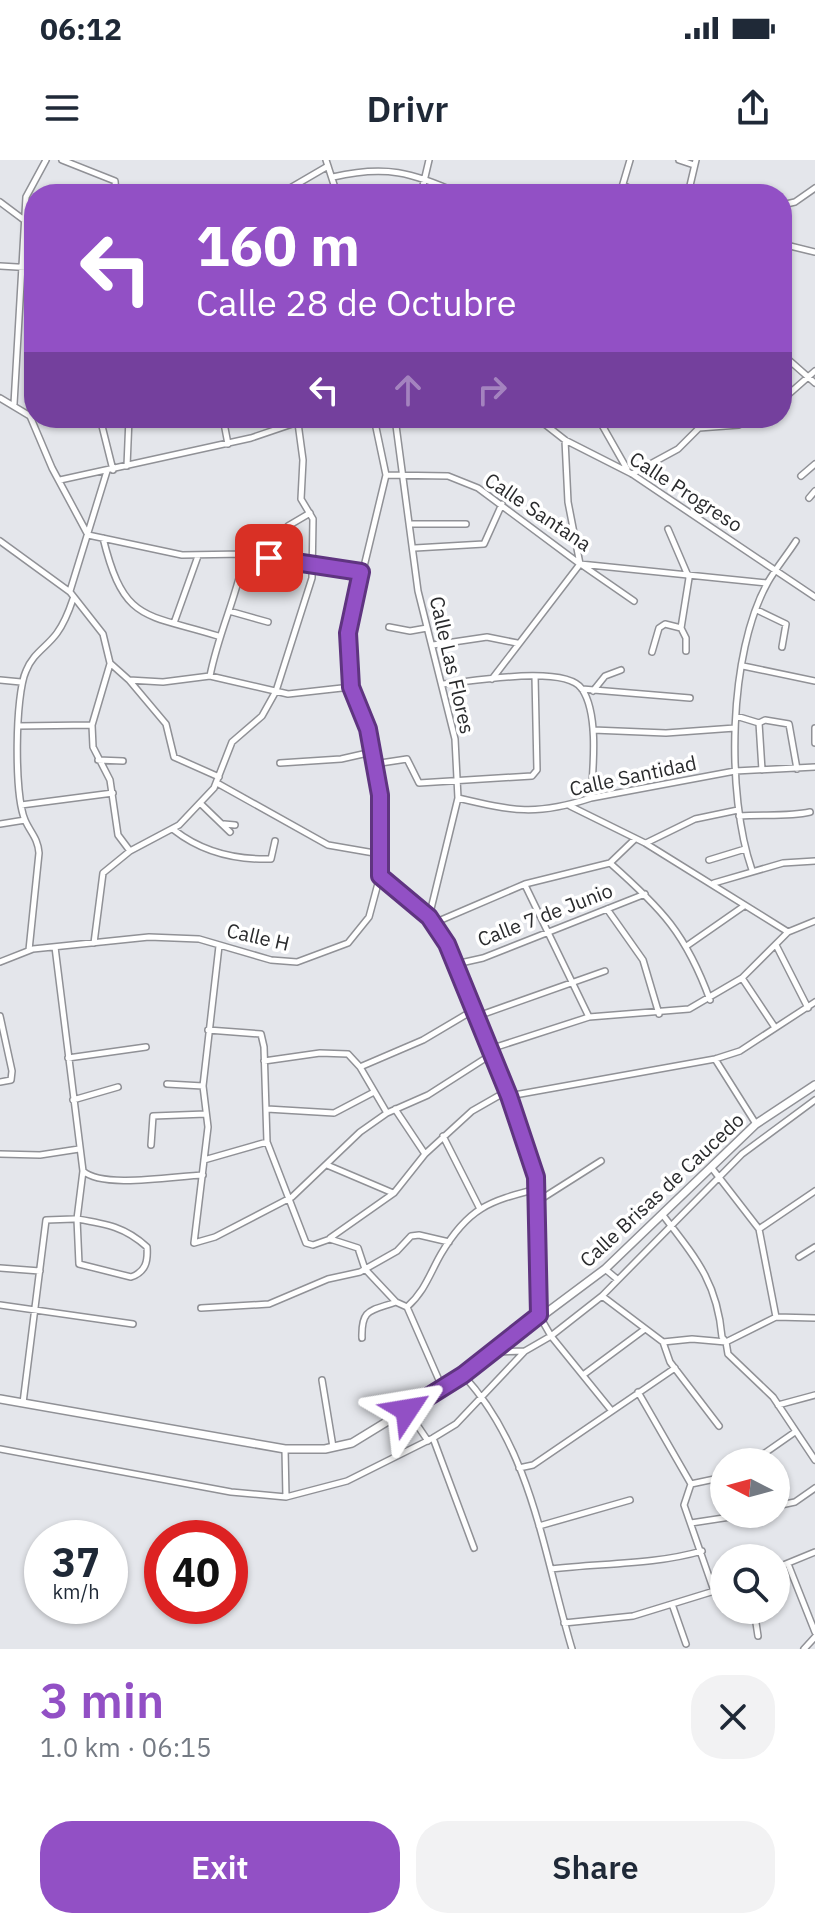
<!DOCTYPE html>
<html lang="en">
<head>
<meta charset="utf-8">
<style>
  body { margin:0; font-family:"IBM Plex Sans",sans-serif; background:#f2f2f3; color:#1f2937; height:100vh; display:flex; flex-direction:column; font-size:30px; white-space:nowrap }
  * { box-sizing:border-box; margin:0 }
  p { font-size:26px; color:#747a83 }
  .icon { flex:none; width:44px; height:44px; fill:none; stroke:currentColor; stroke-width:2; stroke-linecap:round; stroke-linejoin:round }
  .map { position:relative; height:1489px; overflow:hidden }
  .panel { display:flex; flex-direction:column; background:#fff; flex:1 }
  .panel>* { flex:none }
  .guide { position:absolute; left:24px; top:24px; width:768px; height:244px; border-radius:32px; box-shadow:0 2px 6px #0004; background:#9250c5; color:#fff; overflow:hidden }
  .needle { width:52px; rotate:276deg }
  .fabs { position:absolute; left:710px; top:1288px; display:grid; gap:16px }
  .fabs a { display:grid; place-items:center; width:80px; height:80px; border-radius:50%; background:#fff; box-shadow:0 2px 6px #0004; font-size:40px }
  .speed { position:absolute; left:24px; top:1360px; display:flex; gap:16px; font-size:40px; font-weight:700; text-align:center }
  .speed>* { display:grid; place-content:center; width:104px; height:104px; border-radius:50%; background:#fff; box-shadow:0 2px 6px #0004; line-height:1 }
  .speed small { font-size:20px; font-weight:400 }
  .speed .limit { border:12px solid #d22; background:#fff; color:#111 }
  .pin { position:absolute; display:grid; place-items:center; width:68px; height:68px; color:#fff; margin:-34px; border-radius:16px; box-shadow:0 4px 12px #0006 }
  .me { position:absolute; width:88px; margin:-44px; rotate:57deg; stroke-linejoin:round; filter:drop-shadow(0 0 6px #0008) }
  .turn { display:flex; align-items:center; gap:28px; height:168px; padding:0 40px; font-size:36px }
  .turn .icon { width:104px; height:104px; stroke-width:2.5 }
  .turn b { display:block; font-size:56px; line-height:68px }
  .lanes { display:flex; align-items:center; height:76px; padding:0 40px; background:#0003; justify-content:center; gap:40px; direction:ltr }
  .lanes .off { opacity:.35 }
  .round { display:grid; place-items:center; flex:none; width:84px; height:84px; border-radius:32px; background:#f2f2f3 }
  .head { display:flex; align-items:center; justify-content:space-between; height:136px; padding:0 40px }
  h1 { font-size:48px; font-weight:600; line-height:60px; color:#9250c5 }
  .action { display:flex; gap:16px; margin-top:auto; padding:16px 40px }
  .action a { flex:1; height:92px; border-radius:32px; background:#9250c5; color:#fff; font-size:32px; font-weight:600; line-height:92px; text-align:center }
  .action a+a { background:#f2f2f3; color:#1f2937 }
  .status { display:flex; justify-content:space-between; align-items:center; height:56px; padding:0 40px; background:#fff; direction:ltr }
  .status svg { height:22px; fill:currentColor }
  header { display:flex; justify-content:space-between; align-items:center; height:104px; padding:0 40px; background:#fff; font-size:36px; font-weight:600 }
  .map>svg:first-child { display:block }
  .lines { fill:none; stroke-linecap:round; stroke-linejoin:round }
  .minor-casing { stroke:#909196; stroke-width:8 }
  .tertiary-casing { stroke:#909196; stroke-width:10 }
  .minor { stroke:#fff; stroke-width:5 }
  .tertiary { stroke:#fff; stroke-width:7 }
  .route-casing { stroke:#5f3480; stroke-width:20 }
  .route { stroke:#9250c5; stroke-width:14 }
  .labels { text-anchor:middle; stroke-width:7; stroke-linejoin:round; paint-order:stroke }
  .street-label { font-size:20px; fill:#292a2c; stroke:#fff }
</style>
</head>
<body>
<div class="status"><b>06:12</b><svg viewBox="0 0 49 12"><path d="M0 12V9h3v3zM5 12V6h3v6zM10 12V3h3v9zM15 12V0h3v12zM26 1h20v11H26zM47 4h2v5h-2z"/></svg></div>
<header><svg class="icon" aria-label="menu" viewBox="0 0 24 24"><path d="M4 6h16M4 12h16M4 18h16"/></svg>Drivr<svg class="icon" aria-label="share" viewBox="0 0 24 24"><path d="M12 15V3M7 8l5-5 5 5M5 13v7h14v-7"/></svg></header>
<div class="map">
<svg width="815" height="1489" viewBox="0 0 815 1489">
  <rect width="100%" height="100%" fill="#e4e6eb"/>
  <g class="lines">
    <defs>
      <path id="minor" d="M62,0l53,21 1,13
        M326,0l11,34
        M679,0l15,5
        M333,17c52,-12 79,-5 127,17
        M625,26l16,8
        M280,34l48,-28
        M421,34l8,-34
        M620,34l10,-34
        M688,34l8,-34
        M0,42l24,18
        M782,45l13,-3 20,-14
        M26,77l8,-2
        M782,84l33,8
        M0,106l34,2
        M782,194l33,29
        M0,238l30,18 22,52 36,67 94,20 63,-1 116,18
        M782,240l33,-29
        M14,244l12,-207 20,-37
        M100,258l13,52
        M223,258l5,26
        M395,258l23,173 37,148 3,59 -29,119
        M537,258l28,22 67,34 183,123
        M598,258l29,51
        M127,306l2,-48
        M632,314l46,-25 21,-21 40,-3 15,-7
        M386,315l62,1 30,12 102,76 187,19
        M801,316l14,-12
        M60,320l191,-42 59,-20
        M809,338l6,-7
        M412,364h54
        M668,369l21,49 -8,50
        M103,378c21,85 41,75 115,98
        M0,381l70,51 33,42 7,29 19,17 34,2 47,-6 78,18 63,-7
        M415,388l69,-4 18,-40
        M274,399l14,-33 22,-13
        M582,405l52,36
        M70,431l37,-120
        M757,450l29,14 -4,23
        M229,451l39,11
        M174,463l24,-67
        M389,467l21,4 17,-3
        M433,485l54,-8 30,6
        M652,492l7,-24 6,-4 16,4 5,10v13
        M110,504l-18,61 1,22 17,33 8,55 12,16
        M743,506l72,15
        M210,516c8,-42 27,-80 35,-122
        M492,519l88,-115 -12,-62 -3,-62
        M0,520l21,2
        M129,520l37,44 8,33 45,20
        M443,524c27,-2 122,-20 139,5 17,25 11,80 9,109
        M582,529l108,9
        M593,531l12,-15 16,-6
        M736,556l23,7 6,-3 24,4 8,45
        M759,563l3,47
        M18,566l74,-1
        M815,568v15
        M593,570l73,3 69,-5
        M98,600l25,1
        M280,603l61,-4 31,-7
        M374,604l33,-5 12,24 113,-7 5,-6 -2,-94
        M217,623l111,62 52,9
        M458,638c55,13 78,18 133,0l144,-27 80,-4
        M200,643l30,29
        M21,645l92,-12
        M570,646l75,37 143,89
        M739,656c24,-2 49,1 71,-4
        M0,664l25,-4
        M224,664l11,1
        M174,670c28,22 62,30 97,29l4,-18
        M646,683l49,-24 43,-9
        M709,700l36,-11
        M610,703c52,46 76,71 100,137
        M752,710c-26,-75 -24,-217 16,-288 8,-14 19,-27 28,-41
        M380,716l49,41 18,27 62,152 27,81 3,138 12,21 60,74
        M714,723l69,-20 32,-2
        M525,725l64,132
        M607,749l36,51 16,54
        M434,763l91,-39 85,-21 25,-24
        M94,783l9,-70 27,-22 49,-26 35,-37 18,-46 30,-26 14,-25 36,-113 1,-59 -12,-20 2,-39 -5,-37
        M688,785l56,-39
        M776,785l32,63
        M219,786l-16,140 5,41 -14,116 21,-6 77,-40 68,-65 27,-19 41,-18 64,-41
        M55,787l28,224c20,18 92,5 120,4
        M29,790l10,-97c-1,-15 -9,-21 -14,-33 -11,-25 -10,-125 1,-149 7,-18 21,-24 31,-38 8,-11 12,-22 16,-34
        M0,802l33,-13 116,-12 50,2 72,21 26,2 51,-19 21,-26 11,-41v-81l-12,-66 -17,-42 -3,-54 38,-158 -12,-57
        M456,804l27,-6 162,-64
        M742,818l32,48
        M0,856l12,55 -1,9 -11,2
        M475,857l130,-46
        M490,889l99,-32 100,-8 53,-31 46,-46 27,-11
        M68,898l78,-11
        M715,899l41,65
        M264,901l56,-8 28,1 12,13 27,46
        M360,907l63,-27 49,-29
        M167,924l36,2
        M509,936l206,-37 25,-8 75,-49
        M73,940l45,-13
        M267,949l67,4 40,-21
        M395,949l30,45
        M443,976l36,71
        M267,982l39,101 7,2 17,-6 28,9 7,21 31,33 11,5
        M151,985l2,-29 53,-2
        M0,994l40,1 39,-6
        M204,1000l63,-18 -3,-95 -3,-13 -53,-4
        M327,1005l66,28
        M711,1007l48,62 17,88
        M538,1041l63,-40
        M662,1054c33,43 55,67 60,123l4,5 50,-25 39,1
        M759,1069l56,-38
        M330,1078l64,-45 31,-39 47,-43 35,-20
        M799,1097l16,-10
        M0,1108l40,3
        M605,1109l12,10
        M602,1136l61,46 29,-3 34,3 2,12 45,43 42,63
        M0,1145l133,19
        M201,1148l68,-4 59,-25 32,-7 37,-21 14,-15 8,-1 30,7
        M362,1178c-1,-30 9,-27 34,-36
        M663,1182l7,20 49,64
        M495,1192l30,-1 26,-15 51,-40 140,-142 73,-54
        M463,1215c69,74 81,181 109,274
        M583,1215l62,-46
        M322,1220l11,67
        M442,1227l-35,-80c18,-16 23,-34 34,-53 27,-46 48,-53 96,-65
        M638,1232l53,92
        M23,1243l23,-183 28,-1h3c30,5 48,8 70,28 1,14 -1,25 -16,30l-52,-13 -2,-45 6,-48
        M778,1245l37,-10
        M407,1250l21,31
        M433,1278l41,110
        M0,1289l231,43 55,5 61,-16 86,-43 23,-14 69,-73
        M285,1289l1,48
        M752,1302l43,-30
        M519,1308l14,-3 142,-97
        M776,1346l19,-4 20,-14
        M691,1363l59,-9
        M539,1366l91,-26
        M788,1404l27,68
        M776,1408l39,-16
        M551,1409c51,-6 102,-4 151,-18
        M714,1431l-30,-86 7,-21 33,-7
        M672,1444l14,40
        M754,1450l4,26
        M564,1463l69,-7 91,-28
        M804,1489l11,-12"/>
      <path id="tertiary" d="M0,1239l285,50h40l27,-6 111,-68 142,-106 151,-145 59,-39"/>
    </defs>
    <!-- minor casing -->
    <use href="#minor" class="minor-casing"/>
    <!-- tertiary casing -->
    <use href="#tertiary" class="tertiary-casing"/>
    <!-- minor -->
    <use href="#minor" class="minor"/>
    <!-- tertiary -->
    <use href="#tertiary" class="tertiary"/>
  </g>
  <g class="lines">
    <defs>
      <path id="route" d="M269,398l92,14 -13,61 3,54 17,42 12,66v81l49,41 18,27 62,152 27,81 3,138 -76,60 -56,35"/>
    </defs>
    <!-- route casing -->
    <use href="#route" class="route-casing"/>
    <!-- route -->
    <use href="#route" class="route"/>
  </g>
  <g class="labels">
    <!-- street labels -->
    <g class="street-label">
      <text transform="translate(686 332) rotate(33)" y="7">Calle Progreso</text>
      <text transform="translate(538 352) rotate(34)" y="7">Calle Santana</text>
      <text transform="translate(452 505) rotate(77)" y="7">Calle Las Flores</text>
      <text transform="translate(633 616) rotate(-12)" y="7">Calle Santidad</text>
      <text transform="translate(545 755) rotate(-21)" y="7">Calle 7 de Junio</text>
      <text transform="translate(258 777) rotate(13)" y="7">Calle H</text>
      <text transform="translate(662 1030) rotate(-43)" y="7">Calle Brisas de Caucedo</text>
    </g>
  </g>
</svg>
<div class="fabs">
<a><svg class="needle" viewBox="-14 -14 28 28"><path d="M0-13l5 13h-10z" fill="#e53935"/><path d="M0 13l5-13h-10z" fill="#747a83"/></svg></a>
<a><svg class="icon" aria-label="search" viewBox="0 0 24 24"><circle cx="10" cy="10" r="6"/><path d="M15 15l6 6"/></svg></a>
</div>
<div class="speed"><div>37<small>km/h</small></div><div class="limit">40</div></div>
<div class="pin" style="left:269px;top:398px;background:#d93025"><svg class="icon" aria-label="arrive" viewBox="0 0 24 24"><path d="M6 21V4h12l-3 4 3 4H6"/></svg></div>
<svg class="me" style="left:407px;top:1250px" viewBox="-20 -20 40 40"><path d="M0-17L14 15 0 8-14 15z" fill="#9250c5" stroke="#fff" stroke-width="4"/></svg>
<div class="guide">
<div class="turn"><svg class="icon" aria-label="left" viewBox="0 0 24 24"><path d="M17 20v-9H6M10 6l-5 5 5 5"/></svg><div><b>160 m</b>Calle 28 de Octubre</div></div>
<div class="lanes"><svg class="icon" aria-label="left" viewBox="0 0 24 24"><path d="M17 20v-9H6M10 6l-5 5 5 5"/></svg><svg class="icon off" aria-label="ahead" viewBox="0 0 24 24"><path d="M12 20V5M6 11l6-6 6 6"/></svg><svg class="icon off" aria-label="right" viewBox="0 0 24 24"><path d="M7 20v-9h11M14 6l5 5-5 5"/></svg></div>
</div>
</div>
<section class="panel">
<div class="head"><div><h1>3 min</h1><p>1.0 km · 06:15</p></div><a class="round"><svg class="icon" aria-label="close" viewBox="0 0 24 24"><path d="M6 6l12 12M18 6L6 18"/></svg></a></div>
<div class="action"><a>Exit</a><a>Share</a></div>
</section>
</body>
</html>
